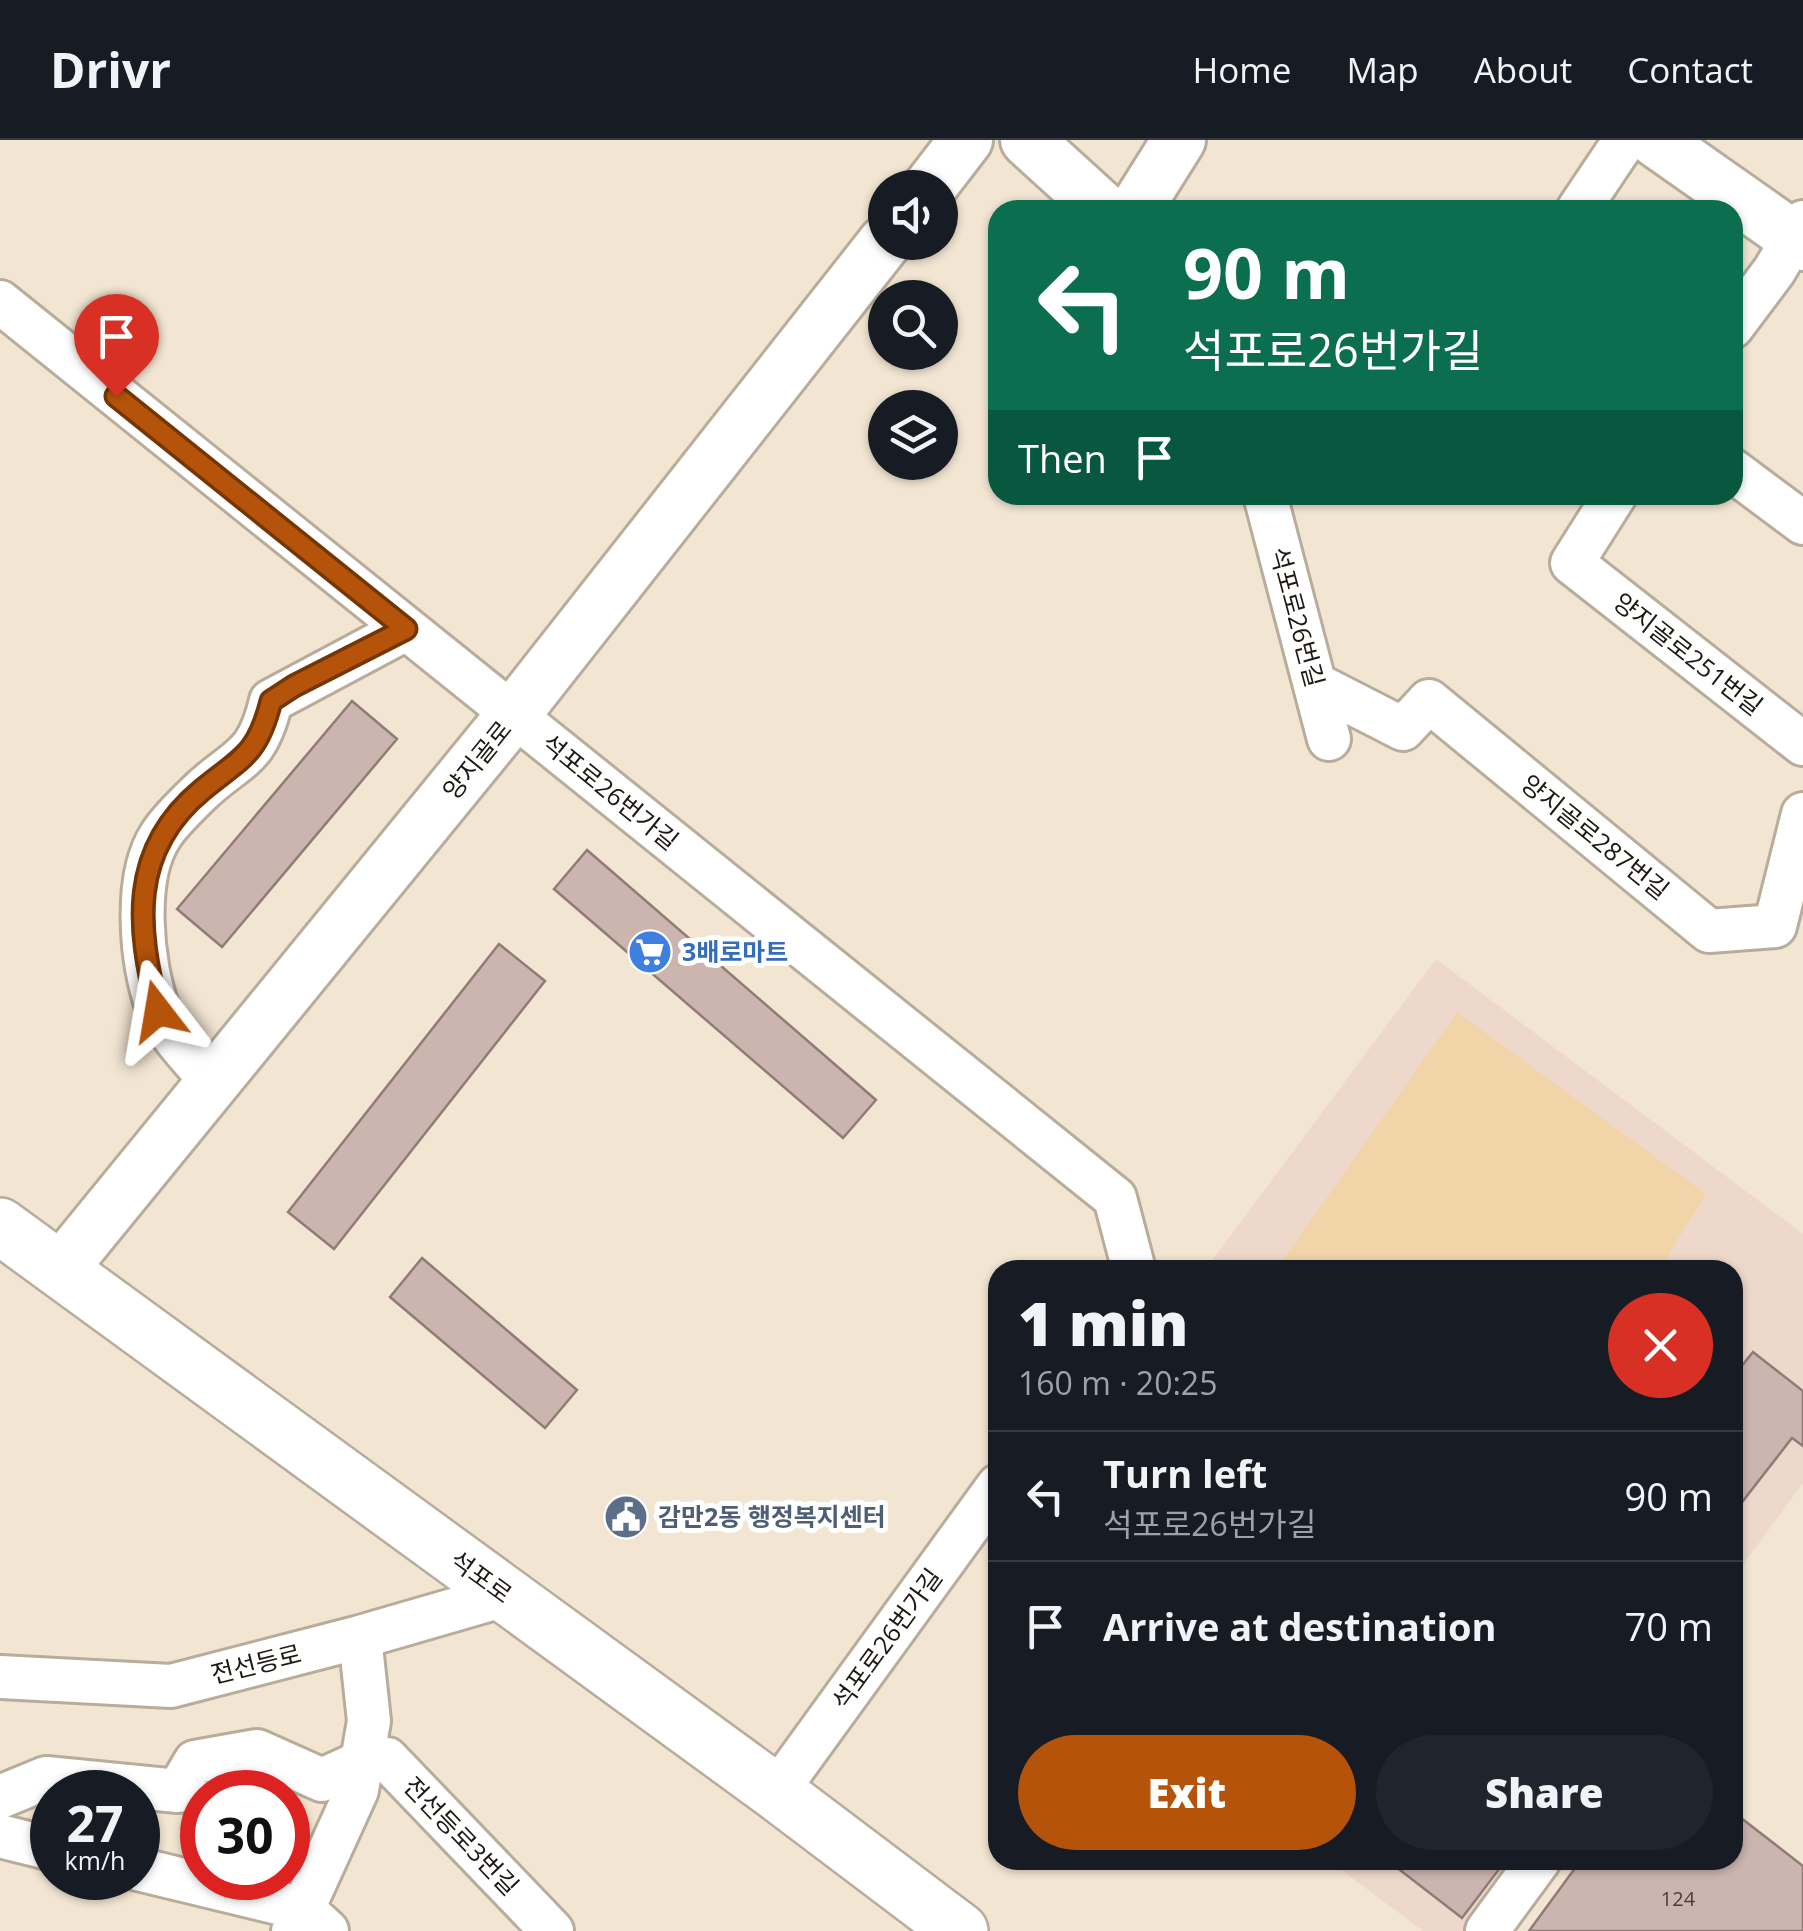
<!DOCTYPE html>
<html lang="en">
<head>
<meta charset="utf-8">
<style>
  body { margin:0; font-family:"Open Sans","Noto Sans KR",sans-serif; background:#20242c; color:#f1f3f6; height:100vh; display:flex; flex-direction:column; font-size:38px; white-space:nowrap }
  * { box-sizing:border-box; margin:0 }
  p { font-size:32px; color:#9ea1a6 }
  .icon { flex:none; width:55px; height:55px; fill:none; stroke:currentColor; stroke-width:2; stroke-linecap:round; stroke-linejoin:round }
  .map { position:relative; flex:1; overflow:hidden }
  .panel { position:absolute; left:988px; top:1120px; width:755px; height:610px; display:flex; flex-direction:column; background:#171b24; border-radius:30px; box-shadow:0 2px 8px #0004 }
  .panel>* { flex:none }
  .banner { position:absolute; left:988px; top:60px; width:755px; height:305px; border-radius:30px; box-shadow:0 2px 8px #0004; background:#0b6e4f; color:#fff; overflow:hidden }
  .controls { position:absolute; left:868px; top:30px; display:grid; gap:20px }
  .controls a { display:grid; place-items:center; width:90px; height:90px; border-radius:50%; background:#171b24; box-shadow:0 2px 8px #0004; font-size:50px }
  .speed { position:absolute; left:30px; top:1630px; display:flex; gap:20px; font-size:50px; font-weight:700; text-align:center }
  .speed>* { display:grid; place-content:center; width:130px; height:130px; border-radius:50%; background:#171b24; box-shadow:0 2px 8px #0004; line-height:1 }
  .speed small { font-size:25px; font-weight:400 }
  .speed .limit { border:15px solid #d22; background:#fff; color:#111 }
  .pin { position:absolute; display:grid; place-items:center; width:85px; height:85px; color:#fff; margin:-102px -42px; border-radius:50% 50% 50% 0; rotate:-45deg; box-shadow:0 0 10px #0007 }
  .pin .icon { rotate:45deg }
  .me { position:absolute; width:110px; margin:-55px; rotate:346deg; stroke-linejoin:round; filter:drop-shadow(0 0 8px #0008) }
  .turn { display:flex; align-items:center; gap:35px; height:210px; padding:0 30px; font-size:45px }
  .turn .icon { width:130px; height:130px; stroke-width:2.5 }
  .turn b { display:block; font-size:70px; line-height:85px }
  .then { display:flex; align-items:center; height:95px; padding:0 30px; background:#0003; gap:20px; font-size:38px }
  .round { display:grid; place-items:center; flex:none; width:105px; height:105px; border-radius:52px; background:#20242c }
  .overview { display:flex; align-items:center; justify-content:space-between; height:170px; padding:0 30px }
  h1 { font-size:60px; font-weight:800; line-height:75px }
  .button { display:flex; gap:20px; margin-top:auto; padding:20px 30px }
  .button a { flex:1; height:115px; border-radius:60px; background:#b45309; color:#fff; font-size:40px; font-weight:800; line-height:115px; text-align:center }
  .button a+a { background:#20242c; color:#f1f3f6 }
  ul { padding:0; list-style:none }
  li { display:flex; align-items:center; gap:30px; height:130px; padding:0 30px; border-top:2px solid #363941 }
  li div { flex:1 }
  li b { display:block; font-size:38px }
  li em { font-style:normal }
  header { display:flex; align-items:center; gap:60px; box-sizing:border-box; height:140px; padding:0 50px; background:#171b24; border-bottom:2px solid #363941 }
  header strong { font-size:48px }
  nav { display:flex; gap:55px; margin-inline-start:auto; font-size:35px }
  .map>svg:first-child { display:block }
  .education { fill:#eed8cb }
  .green { fill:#f1d5a9 }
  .building { fill:#ccb4af; stroke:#917b77; stroke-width:2.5 }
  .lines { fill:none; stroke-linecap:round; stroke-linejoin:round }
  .minor-casing { stroke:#b8ac9a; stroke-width:48 }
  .tertiary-casing { stroke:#b8ac9a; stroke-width:58 }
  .secondary-casing { stroke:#b8ac9a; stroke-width:60 }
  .minor { stroke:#fff; stroke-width:42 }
  .tertiary { stroke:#fff; stroke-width:52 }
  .secondary { stroke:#fff; stroke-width:55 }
  .route-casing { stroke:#753606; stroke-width:25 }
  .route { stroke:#b45309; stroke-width:18 }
  .labels { text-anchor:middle; stroke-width:10; stroke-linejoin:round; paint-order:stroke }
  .number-label { font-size:20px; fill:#494039 }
  .street-label { font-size:25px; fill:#1d1912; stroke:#fff }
  .shop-label { font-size:25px; font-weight:bold; fill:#366cbe; stroke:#fff; text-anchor:start }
  .service-label { font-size:25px; font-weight:bold; fill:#4e5e75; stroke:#fff; text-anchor:start }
</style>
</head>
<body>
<header>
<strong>Drivr</strong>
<nav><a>Home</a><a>Map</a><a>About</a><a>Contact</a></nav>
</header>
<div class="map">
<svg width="1803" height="1791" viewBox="0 0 1803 1791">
  <rect width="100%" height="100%" fill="#f2e5d2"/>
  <!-- education -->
  <path class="education" d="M1436,819l367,275v249l-70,95 -1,-308h-527z
    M1328,1720h194l-52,71h-47z"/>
  <!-- green -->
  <path class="green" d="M1457,872l249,182 -47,76h-383z"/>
  <!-- building -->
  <path class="building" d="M352,561l45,38 -175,208 -45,-38z
    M587,710l289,250 -33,38 -289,-249z
    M499,804l46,37 -211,268 -46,-37z
    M422,1118l155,132 -32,38 -155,-131z
    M1753,1212l50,39v55l-11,-8 -60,77v-137z
    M1732,1671l71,55v65h-274l52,-71h151z
    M1387,1720h119l-44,58z"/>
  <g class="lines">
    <defs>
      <path id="minor" d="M1578,70l47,-70
        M0,162l1115,896 19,72
        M1732,187l42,-56 29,-49
        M1732,330l71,53
        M1265,355l64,244
        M1615,355l-43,68 231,181
        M1315,544l88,45 26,-28 280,230 66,-5
        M1775,786l28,-112
        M213,943c-18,-22 -45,-47 -55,-74 -17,-46 -25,-132 3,-174 9,-14 24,-28 36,-40 39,-39 59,-31 74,-94l135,-72
        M0,1537l171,9 189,-49 145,-42
        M776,1652l222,-306
        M0,1657l46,-19 132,13 17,-29 62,-11 65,29 39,-18 26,-3 165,172
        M0,1696l52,13
        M138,1729l165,40 24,22
        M293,1791l64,-141 12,-69 -9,-84
        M1487,1791l52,-71"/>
      <path id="tertiary" d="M1027,0l77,70
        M1655,0l148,104
        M929,48l37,-48
        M1135,70l44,-70
        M60,1130l453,-555 372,-473"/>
      <path id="secondary" d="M0,1086l776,566 184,139"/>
    </defs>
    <!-- minor casing -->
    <use href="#minor" class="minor-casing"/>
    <!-- tertiary casing -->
    <use href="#tertiary" class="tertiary-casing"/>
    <!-- secondary casing -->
    <use href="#secondary" class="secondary-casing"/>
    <!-- minor -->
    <use href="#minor" class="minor"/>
    <!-- tertiary -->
    <use href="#tertiary" class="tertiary"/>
    <!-- secondary -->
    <use href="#secondary" class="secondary"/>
  </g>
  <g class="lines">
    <defs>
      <path id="route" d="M116,256l290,233 -112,57 -23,15c-14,55 -29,56 -69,89 -74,61 -65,138 -44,221"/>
    </defs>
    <!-- route casing -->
    <use href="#route" class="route-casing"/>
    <!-- route -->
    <use href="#route" class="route"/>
  </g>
  <!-- icons -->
  <defs>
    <symbol id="supermarket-disc" viewBox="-11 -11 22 22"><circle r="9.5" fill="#3f7fe0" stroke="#fff"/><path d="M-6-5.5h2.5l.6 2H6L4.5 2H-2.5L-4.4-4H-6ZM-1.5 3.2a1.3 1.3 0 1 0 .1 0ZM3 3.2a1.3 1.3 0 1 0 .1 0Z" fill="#fff"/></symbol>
    <symbol id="civic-disc" viewBox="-11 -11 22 22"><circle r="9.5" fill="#5c6f8a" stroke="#fff"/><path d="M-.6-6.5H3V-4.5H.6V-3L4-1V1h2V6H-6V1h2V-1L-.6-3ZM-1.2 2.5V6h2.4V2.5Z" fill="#fff"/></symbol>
  </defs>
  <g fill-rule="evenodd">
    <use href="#supermarket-disc" x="625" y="787" width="50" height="50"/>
    <use href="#civic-disc" x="601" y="1352" width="50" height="50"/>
  </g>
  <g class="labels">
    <!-- number labels -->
    <g class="number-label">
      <text x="1678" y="1766">124</text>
    </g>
    <!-- street labels -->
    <g class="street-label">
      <text transform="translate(1297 477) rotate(75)" y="9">석포로26번길</text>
      <text transform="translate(1688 514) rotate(38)" y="9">양지골로251번길</text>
      <text transform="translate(477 620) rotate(-51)" y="9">양지골로</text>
      <text transform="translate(610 652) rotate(39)" y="9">석포로26번가길</text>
      <text transform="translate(1595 697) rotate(39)" y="9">양지골로287번길</text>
      <text transform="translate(481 1437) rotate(36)" y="9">석포로</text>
      <text transform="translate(887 1499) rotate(-54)" y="9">석포로26번가길</text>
      <text transform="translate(256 1524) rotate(-14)" y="9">전선등로</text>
      <text transform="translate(461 1696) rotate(46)" y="9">전선등로3번길</text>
    </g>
    <!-- shop labels -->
    <g class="shop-label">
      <text x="682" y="821">3배로마트</text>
    </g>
    <!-- service labels -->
    <g class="service-label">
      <text x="658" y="1386">감만2동 행정복지센터</text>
    </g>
  </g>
</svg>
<div class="controls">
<a><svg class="icon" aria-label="sound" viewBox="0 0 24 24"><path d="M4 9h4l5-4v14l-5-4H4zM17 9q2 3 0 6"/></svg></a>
<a><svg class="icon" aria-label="search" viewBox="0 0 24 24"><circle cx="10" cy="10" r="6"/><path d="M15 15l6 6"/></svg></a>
<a><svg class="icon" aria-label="layers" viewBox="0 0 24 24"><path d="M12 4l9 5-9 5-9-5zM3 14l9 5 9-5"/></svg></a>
</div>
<div class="speed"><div>27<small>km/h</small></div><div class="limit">30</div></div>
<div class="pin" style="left:116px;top:256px;background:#d93025"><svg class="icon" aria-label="arrive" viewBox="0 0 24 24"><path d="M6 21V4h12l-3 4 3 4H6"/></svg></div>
<svg class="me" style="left:158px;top:871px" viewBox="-20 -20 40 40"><path d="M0-17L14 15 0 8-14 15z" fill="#b45309" stroke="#fff" stroke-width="4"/></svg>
<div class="banner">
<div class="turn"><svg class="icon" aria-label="left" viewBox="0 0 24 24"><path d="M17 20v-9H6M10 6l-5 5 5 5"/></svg><div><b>90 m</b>석포로26번가길</div></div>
<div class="then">Then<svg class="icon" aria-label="arrive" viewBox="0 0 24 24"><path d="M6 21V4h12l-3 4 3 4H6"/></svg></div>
</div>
<section class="panel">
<div class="overview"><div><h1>1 min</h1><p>160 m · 20:25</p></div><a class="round" style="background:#d93025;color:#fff"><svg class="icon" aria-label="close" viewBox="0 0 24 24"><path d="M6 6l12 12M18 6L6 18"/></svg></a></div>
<ul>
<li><svg class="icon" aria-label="left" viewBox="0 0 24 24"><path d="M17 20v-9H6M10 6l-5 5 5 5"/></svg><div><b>Turn left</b><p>석포로26번가길</p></div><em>90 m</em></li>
<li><svg class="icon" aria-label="arrive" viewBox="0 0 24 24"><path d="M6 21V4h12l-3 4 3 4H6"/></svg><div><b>Arrive at destination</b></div><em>70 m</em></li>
</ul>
<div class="button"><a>Exit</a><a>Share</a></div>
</section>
</div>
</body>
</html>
